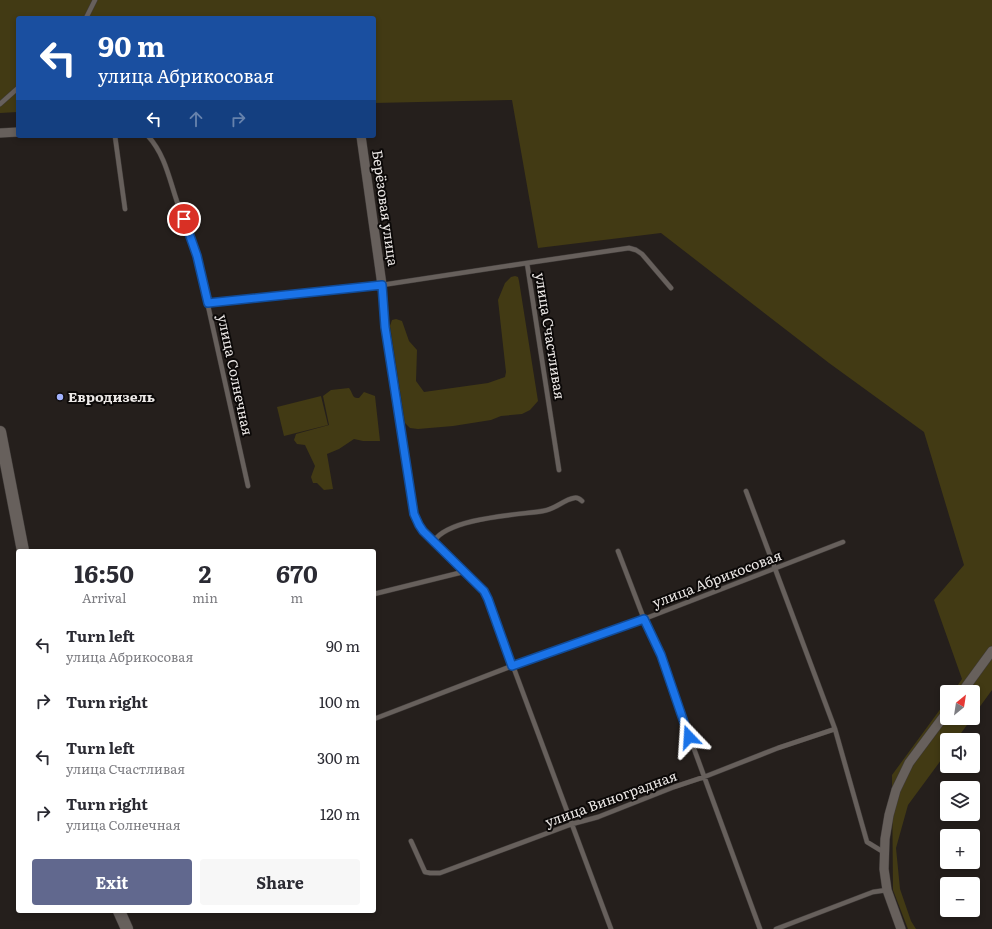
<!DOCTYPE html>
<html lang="en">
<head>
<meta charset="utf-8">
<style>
  body { margin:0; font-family:Literata,serif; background:#f7f7f7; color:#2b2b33; height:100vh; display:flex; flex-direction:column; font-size:15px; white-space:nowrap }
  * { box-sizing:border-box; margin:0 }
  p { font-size:13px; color:#7c7c81 }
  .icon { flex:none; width:22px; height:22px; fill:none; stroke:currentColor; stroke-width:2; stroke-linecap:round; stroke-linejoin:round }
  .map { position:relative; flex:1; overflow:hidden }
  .details { position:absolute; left:16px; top:549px; width:360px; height:364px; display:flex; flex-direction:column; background:#fff; border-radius:4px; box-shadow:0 2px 6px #0003 }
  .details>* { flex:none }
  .banner { position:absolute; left:16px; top:16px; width:360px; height:122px; border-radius:4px; box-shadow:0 2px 6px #0003; background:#1a4fa0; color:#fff; overflow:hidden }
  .needle { width:26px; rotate:30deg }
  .tools { position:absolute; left:940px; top:685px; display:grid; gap:8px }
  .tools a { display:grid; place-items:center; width:40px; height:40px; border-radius:4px; background:#fff; box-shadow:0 2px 6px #0003; font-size:20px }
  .pin { position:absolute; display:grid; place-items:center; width:34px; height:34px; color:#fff; margin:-17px; border:2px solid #fff; border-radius:50%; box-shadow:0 1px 4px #0007 }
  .me { position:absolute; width:44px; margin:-22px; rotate:340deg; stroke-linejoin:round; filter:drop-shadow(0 0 3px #0008) }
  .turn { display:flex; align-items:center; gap:14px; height:84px; padding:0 16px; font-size:18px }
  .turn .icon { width:52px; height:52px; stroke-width:2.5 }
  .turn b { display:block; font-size:28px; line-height:34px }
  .lanes { display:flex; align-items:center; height:38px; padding:0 16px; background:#0003; justify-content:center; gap:20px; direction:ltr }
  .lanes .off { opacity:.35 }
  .eta { display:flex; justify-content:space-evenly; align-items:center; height:68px; text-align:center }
  .eta b { font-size:24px; font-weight:700; line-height:28px }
  .primary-button { display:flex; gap:8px; margin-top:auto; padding:8px 16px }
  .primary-button a { flex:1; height:46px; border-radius:4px; background:#61688e; color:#fff; font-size:16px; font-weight:700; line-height:46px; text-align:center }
  .primary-button a+a { background:#f7f7f7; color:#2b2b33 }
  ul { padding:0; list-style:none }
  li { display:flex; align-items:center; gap:12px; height:56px; padding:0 16px }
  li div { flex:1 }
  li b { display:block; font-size:15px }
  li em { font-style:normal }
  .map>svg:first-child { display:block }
  .green { fill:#423a14 }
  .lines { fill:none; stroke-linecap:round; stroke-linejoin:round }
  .lane-casing { stroke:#3f3a38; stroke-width:5.5 }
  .street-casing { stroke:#3f3a38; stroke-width:10 }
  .secondary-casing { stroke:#3f3a38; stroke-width:13 }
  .lane { stroke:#67605c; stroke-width:4.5 }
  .street { stroke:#67605c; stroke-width:9 }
  .secondary { stroke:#67605c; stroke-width:12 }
  .route-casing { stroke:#114b97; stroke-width:10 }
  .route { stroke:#1a73e8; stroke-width:7 }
  .poi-dot { fill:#a2b2fd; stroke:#0c0908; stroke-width:1.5 }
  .labels { text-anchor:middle; stroke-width:4; stroke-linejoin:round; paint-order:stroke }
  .street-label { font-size:14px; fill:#ece8e6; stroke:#0c0908 }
  .poi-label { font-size:14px; font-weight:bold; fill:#ece8e6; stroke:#0c0908; text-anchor:start }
</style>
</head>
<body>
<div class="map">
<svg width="992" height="929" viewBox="0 0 992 929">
  <rect width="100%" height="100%" fill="#251f1c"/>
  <!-- green -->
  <path class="green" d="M0,0h992v690l-19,26v-24h-20l9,-13 -28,-79 30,-35 -40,-133 -95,-69 -168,-130 -123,15 -26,-148 -138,3v-85h-356v94l-18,1z
    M515,276l3,1 1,4 19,120 -8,9 -8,4 -21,2 -10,4 -38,6 -35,3 -8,-1 -5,-5 -15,-97 2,-6 4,-1 6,2 7,20 8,9 -1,31 8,11 64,-9 17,-6 1,-5 -8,-72 7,-17 6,-6z
    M349,388c4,5 3,11 10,10l5,-6 11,4 5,45h-17l-9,-2 -15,10 -12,5 6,35 -9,1 -7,-7h-4l-2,-6 4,-11 -10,-21 -8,-1 -3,-4 2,-6 33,-9 -6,-29 8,-6z
    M321,396l7,29 -44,11 -7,-29z
    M947,700v18h25l-16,22h-9v12l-39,53 -12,43 4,41 11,32 5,8h-8l-15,-39 -1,-115z"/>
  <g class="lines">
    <defs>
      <path id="lane" d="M86,18l9,-18
        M0,104l18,-16
        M115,136l10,73
        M148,136c19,21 22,48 32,74 6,15 12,30 17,46l51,230
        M527,263l102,-15 7,2 6,4 29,34
        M382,285l3,42 29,187 7,14 13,13 29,31 15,12 10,15 123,330
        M208,303l174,-18 145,-22 32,207
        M746,491l89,238 32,113 18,11
        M434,541c15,-23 82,-26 109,-30 13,-2 20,-11 31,-13 3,-1 6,1 8,3
        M618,551l26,68 17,36 14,42 85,232
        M374,594l89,-22
        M374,719l138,-53 132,-47 199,-77
        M411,841l14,31 5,1h10l132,-49 26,-7 76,-30 30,-10 74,-29 57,-19
        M776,929l97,-37 14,-2"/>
      <path id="street" d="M0,133l18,-1
        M361,136l21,149
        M962,692l30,-41
        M901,929l-14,-39 -3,-21 1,-30 4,-24 7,-25 13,-27 38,-51"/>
      <path id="secondary" d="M0,432l23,119
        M119,911l8,18"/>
    </defs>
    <!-- lane casing -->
    <use href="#lane" class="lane-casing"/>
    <!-- street casing -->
    <use href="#street" class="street-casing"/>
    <!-- secondary casing -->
    <use href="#secondary" class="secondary-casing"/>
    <!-- lane -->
    <use href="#lane" class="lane"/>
    <!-- street -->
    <use href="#street" class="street"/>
    <!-- secondary -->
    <use href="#secondary" class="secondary"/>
  </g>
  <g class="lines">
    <defs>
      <path id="route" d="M184,219l13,37 11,47 174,-18 3,42 29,187 5,11 4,6 61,60 4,8 24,67 132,-47 17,36 28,82"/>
    </defs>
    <!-- route casing -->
    <use href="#route" class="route-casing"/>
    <!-- route -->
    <use href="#route" class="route"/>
  </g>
  <!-- markers -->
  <circle class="poi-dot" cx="60" cy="397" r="4"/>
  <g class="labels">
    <!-- street labels -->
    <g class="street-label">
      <text transform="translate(385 208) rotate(82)" y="5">Берёзовая улица</text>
      <text transform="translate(550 336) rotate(81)" y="5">улица Счастливая</text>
      <text transform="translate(235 375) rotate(78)" y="5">улица Солнечная</text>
      <text transform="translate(717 579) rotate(-21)" y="5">улица Абрикосовая</text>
      <text transform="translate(611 799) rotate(-20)" y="5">улица Виноградная</text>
    </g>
    <!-- poi labels -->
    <g class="poi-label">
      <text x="68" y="402">Евродизель</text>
    </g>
  </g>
</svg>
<div class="tools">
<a><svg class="needle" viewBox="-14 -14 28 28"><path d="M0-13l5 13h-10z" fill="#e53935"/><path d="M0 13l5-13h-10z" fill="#7c7c81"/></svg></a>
<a><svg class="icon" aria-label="sound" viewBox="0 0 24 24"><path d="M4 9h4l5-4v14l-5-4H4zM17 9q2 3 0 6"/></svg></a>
<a><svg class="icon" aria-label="layers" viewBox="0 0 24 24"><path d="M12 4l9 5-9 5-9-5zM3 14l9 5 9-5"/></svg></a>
<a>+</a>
<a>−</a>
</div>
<div class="pin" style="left:184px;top:219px;background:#d93025"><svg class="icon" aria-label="arrive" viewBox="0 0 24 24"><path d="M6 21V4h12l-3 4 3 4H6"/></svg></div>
<svg class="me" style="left:689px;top:737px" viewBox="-20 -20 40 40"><path d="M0-17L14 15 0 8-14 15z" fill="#1a73e8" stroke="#fff" stroke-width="4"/></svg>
<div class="banner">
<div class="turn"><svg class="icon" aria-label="left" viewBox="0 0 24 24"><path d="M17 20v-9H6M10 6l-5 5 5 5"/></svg><div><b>90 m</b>улица Абрикосовая</div></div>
<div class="lanes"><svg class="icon" aria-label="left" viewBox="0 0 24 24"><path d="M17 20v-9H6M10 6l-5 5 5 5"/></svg><svg class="icon off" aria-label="ahead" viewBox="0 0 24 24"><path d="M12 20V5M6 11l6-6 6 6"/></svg><svg class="icon off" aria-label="right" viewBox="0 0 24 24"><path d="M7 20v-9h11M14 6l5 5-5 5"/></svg></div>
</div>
<section class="details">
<div class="eta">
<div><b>16:50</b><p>Arrival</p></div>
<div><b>2</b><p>min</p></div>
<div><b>670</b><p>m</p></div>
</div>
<ul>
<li><svg class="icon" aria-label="left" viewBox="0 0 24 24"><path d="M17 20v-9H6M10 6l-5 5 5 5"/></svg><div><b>Turn left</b><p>улица Абрикосовая</p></div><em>90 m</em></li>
<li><svg class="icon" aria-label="right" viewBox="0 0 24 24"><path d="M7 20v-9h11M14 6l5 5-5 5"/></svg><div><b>Turn right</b></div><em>100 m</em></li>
<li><svg class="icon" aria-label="left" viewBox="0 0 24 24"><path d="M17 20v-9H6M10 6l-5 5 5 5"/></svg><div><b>Turn left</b><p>улица Счастливая</p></div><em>300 m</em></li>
<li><svg class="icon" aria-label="right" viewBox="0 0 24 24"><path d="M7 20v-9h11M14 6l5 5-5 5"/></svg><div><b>Turn right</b><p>улица Солнечная</p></div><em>120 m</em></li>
</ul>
<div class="primary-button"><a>Exit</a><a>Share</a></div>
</section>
</div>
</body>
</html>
